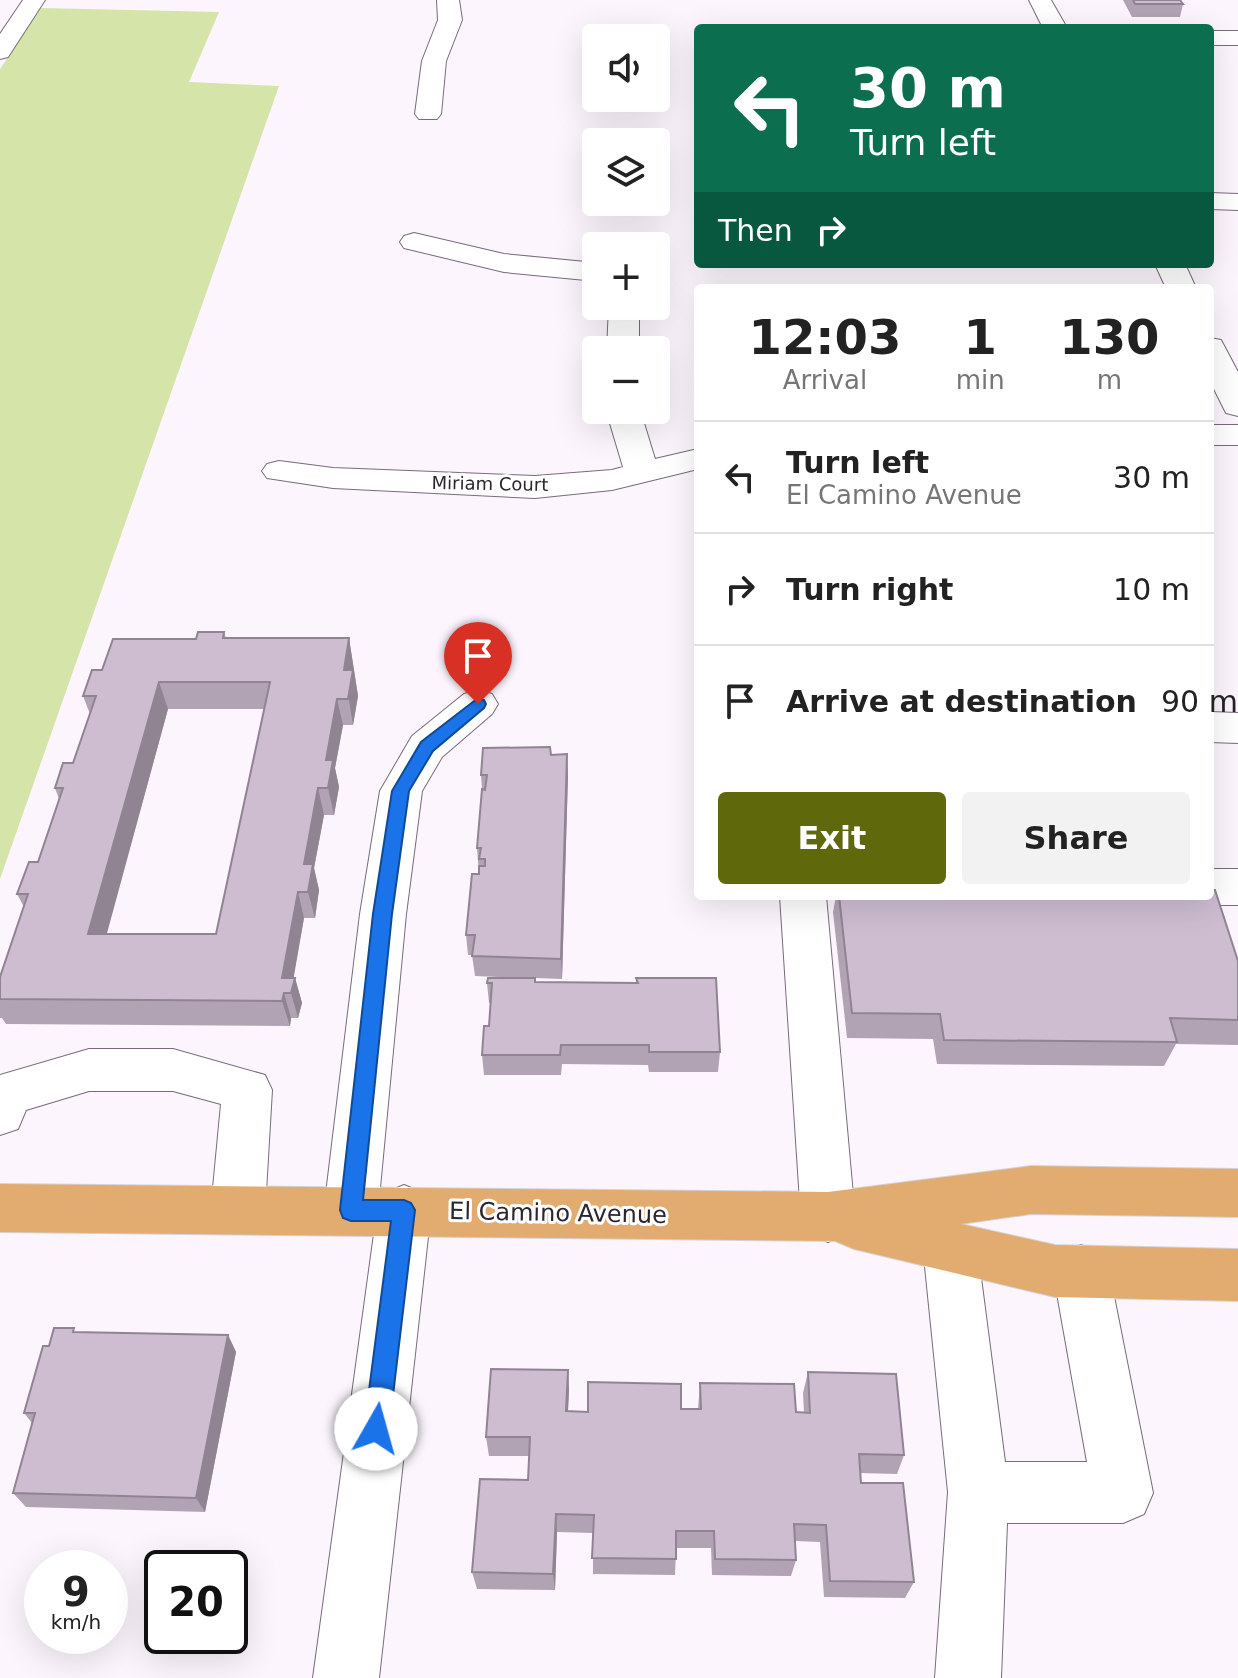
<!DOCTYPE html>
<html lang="en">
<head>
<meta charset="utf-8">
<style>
  body { margin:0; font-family:"DejaVu Sans",sans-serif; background:#f2f2f2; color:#222; height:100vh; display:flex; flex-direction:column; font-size:30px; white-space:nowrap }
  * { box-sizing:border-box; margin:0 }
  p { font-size:26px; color:#767676 }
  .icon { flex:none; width:44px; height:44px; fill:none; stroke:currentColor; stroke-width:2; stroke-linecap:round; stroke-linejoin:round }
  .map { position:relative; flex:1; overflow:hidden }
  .details { position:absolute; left:694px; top:284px; width:520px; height:616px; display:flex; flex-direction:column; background:#fff; border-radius:8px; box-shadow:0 8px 32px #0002 }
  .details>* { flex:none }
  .top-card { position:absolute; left:694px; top:24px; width:520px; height:244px; border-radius:8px; box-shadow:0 8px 32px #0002; background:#0b6e4f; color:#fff; overflow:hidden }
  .tools { position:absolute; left:582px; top:24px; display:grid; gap:16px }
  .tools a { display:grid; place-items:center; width:88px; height:88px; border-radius:8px; background:#fff; box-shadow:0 8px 32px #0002; font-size:40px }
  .speed { position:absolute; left:24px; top:1550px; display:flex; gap:16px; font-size:40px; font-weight:700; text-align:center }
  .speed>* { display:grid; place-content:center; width:104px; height:104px; border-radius:50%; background:#fff; box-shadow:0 8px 32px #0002; line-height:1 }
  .speed small { font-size:20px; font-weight:400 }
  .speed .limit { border:4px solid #111; border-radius:12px; background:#fff; color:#111 }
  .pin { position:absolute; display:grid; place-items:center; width:68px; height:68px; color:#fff; margin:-82px -34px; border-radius:50% 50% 50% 0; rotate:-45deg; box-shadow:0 0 8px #0007 }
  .pin .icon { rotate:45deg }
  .me { position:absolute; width:88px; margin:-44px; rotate:7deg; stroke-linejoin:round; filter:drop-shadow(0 0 6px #0008) }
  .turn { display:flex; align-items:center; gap:28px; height:168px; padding:0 24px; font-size:36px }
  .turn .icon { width:104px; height:104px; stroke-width:2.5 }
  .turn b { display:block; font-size:56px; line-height:68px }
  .then { display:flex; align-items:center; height:76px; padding:0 24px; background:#0003; gap:16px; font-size:30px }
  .eta { display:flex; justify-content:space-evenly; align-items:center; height:136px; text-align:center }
  .eta b { font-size:48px; font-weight:600; line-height:56px }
  .button { display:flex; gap:16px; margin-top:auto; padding:16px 24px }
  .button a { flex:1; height:92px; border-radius:8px; background:#5f680b; color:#fff; font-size:32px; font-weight:600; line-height:92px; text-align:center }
  .button a+a { background:#f2f2f2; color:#222 }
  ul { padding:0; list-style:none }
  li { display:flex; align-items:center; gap:24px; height:112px; padding:0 24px; border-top:2px solid #e0e0e0 }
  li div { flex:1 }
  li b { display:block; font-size:30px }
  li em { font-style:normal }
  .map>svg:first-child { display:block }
  .green { fill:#d5e4a9 }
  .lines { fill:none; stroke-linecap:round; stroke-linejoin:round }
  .minor-casing { stroke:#796a7c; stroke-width:2 }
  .major-casing { stroke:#d5d3d5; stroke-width:2 }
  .minor { fill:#fff; fill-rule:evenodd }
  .major { fill:#e2ac70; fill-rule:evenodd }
  .wall { fill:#b1a3b4; fill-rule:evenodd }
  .shaded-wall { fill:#908492 }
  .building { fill:#cebdd1; stroke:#908492; stroke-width:2; fill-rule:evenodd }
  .route { fill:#1a73e8; stroke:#114b97; stroke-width:2 }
  .labels { text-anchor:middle; stroke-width:6; stroke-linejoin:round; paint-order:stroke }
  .far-street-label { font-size:18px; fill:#2c252d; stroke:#fff }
  .near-street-label { font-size:24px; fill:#2c252d; stroke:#fff }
</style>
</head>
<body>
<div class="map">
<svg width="1238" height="1678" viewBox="0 0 1238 1678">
  <rect width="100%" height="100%" fill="#fcf5fe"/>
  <!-- green -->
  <path class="green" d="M41,8l178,4 -30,70 90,4 -279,793v-810z"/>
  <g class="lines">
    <defs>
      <path id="minor" d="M23,0h22l-37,57 -8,2v-25z
        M437,0h22l3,20 -16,41 -5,53 -4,5h-18l-4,-5 7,-53 16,-41z
        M1029,0h22l16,28h-24z
        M1210,31h28v14h-28z
        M1210,193l28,1v16l-28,-1z
        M414,233l90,21 92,9v18l-92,-9 -100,-24 -4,-6 4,-6z
        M1155,264h30l11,24h-30z
        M609,306h30v44h-32z
        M1210,338l11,2 17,32v44l-12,-3 -16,-32z
        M606,410h34l15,49 43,-10v20l-86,21 -77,8 -202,-10 -66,-10 -5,-7 5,-7 12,-3 54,7 202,8 77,-6 11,-3z
        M1210,425h28v20h-28z
        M478,690l14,4 6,10 -6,10 -50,43 -20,34 -16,123 -28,295 7,-16 19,-8 19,8 8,17 -52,468h-66l64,-466 -7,15 -19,8 -19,-8 -8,-17 36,-296 20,-123 32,-55 52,-42z
        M1210,712l28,1v30l-28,-1z
        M1210,869h28v36h-28l-16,-6 -2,-3h18z
        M780,896h46l29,321 -8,17 -19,8 -19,-8 -8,-17z
        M89,1049h84l92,26 7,15 -7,119 -8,17 -19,7 -19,-7 -8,-17 10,-105 -48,-13h-84l-63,19 -8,19 -18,6v-60z
        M950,1222l19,7 8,18 28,215h82l-34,-191 9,-18 19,-8 19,8 9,18 44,222 -9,21 -21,9h-116l-6,155h-66l13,-186 -25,-245 8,-18z"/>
      <path id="major" d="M1031,1166l207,3v48l-207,-3 -70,10 94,21 183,4v52l-183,-4 -201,-48 -19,-8 -835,-9v-48l828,8z"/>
    </defs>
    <!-- minor casing -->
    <use href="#minor" class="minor-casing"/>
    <!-- major casing -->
    <use href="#major" class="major-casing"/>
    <!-- minor -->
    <use href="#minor" class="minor"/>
    <!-- major -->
    <use href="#major" class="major"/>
  </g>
  <!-- wall -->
  <path class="wall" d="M1123,0h57l3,4 -3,13h-48z
    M224,632l2,6h123l9,58 -5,29h-10l-8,43 4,19 -5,28h-10l-10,53 5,22 -4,28h-11l-11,60h2l7,25 -4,15h-7l-1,8 -284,-2 -4,-6h-2v-41l24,-70 -7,-13 21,-32 21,-63 -4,-11 18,-25 17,-49 -7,-18 19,-26zM168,709h97l-49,225h-110z
    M567,754l1,21 -6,204 -27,-1 1,4 100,1v-5l84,74 -2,20h-69l-1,-7 -86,-1 -1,11h-77l-2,-20 7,-29 2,-23h-2l-2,-20 35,-5 -47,-2 -3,-21h-4l-2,-20 13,-61 -2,-26 5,-59 -1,-14 70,-20z
    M836,896h374l28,65v84l-62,-1 -12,22 -227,-2 -4,-25 -86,-1 -14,-126z
    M77,1333l151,2 8,17 -31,160 -179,-5 -13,-14 19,-70 -8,-10 25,-67z
    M568,1370l1,20 -1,21 20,1 110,-3 2,-26 96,29 8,1 -1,-20 5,-21 96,83 -7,19 -37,-1 1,10 53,99 -9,16 -81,-1 -4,-55 -25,-1 1,19 -5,16 -79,-1 -1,-27h-35l-1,27 -82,-1v-41l-36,-1 -2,58 -78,-1 -5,-17 56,-92 1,-24h-40l-3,-19z"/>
  <!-- shaded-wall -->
  <path class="shaded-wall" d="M349,638l9,58 -5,29 -9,-55z
    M159,682l9,27 -68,250 -12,-25z
    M337,699l6,26 -8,43 4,19 -5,28 -6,-27 -2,-28z
    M567,754l1,21 -6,204 -1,-20z
    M318,788l6,27 -10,53 5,22 -4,28 -7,-26 -4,-28z
    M298,892l6,26 -13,75 -9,-15z
    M295,978l7,25 -4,15 -7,-25z
    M284,993l7,25 -1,8 -8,-25z
    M228,1335l8,17 -31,160 -9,-14z
    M568,1370l1,20 -2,40 -1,-19z
    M556,1514l1,18 -2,58 -2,-16z"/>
  <!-- building -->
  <path class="building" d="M1133,0h47l3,4h-48z
    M198,632h26l-1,6h126l-5,32h9l-5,29h-11l-11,61h7l-5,28h-10l-14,76h9l-5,28h-10l-16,86h13l-4,15h-7l-2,8 -282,-2v-22l28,-83h-11l12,-32h9l25,-74h-8l8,-25h10l23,-67h-13l9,-26h10l11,-31h83zM159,682h111l-54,252h-128z
    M550,747l1,8 16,-1 -6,205 -89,-3 3,-21h-9l6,-61h7v-8h6v-7h-6l2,-11h-4l5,-59 3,1 2,-15h-6l2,-27z
    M1210,890h5l23,71v59l-68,-2 7,24 -233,-2 -4,-26 -88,-1 -13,-117h371z
    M488,978h47v4l103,1 -2,-5h80l4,74h-71v-7h-88l-1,10h-78l2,-29h5l3,-43h-5z
    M54,1328h20l-1,4 155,3 -32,163 -183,-5 22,-80h-11l19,-67h6z
    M491,1369l77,1 -2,41 22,1v-30l93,2v25h20l-1,-26 94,1 2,28 14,1 -2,-41 88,2 8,81 -45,-1 2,29h42l11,99 -84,-1 -4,-56 -32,-1 2,36 -81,-1 -1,-28h-38v28l-84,-1 2,-43 -38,-1 -3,60 -81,-2 8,-93 48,1 2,-43h-44z"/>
  <!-- route -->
  <path class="route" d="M478,698l6,2 2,4 -2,4 -51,43 -24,40 -17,123 -29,286h41l7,3 4,7 -26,219 -4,8 -9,4 -8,-4 -4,-8 27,-208h-40l-8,-3 -3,-8 33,-296 19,-123 29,-49z"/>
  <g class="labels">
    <!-- far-street labels -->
    <g class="far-street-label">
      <text transform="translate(490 484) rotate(1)" y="6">Miriam Court</text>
    </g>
    <!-- near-street labels -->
    <g class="near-street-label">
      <text transform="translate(558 1213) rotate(1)" y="8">El Camino Avenue</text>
    </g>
  </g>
</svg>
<div class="tools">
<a><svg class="icon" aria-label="sound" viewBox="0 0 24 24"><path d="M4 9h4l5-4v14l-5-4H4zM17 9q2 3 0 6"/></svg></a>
<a><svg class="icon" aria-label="layers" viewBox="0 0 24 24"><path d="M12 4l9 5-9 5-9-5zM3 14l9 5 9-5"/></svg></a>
<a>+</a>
<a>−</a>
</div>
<div class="speed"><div>9<small>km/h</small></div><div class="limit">20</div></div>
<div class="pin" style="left:478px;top:704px;background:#d93025"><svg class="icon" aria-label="arrive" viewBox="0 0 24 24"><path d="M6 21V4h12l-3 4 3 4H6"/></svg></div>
<svg class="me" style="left:376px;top:1429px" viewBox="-20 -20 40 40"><circle r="19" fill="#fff"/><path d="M0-13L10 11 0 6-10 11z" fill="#1a73e8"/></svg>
<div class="top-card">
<div class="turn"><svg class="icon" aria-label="left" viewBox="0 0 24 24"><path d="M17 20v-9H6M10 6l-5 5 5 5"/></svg><div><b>30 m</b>Turn left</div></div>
<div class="then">Then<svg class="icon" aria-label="right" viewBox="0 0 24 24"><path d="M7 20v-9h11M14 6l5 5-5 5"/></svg></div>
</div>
<section class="details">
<div class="eta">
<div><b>12:03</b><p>Arrival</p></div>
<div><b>1</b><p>min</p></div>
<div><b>130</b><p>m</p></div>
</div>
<ul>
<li><svg class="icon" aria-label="left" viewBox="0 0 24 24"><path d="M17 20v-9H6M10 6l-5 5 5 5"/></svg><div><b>Turn left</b><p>El Camino Avenue</p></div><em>30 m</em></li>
<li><svg class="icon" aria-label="right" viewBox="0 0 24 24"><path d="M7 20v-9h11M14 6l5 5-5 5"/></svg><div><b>Turn right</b></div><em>10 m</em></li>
<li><svg class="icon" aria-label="arrive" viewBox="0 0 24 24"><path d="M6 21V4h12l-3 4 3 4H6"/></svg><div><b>Arrive at destination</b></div><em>90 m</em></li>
</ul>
<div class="button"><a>Exit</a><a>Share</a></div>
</section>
</div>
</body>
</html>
